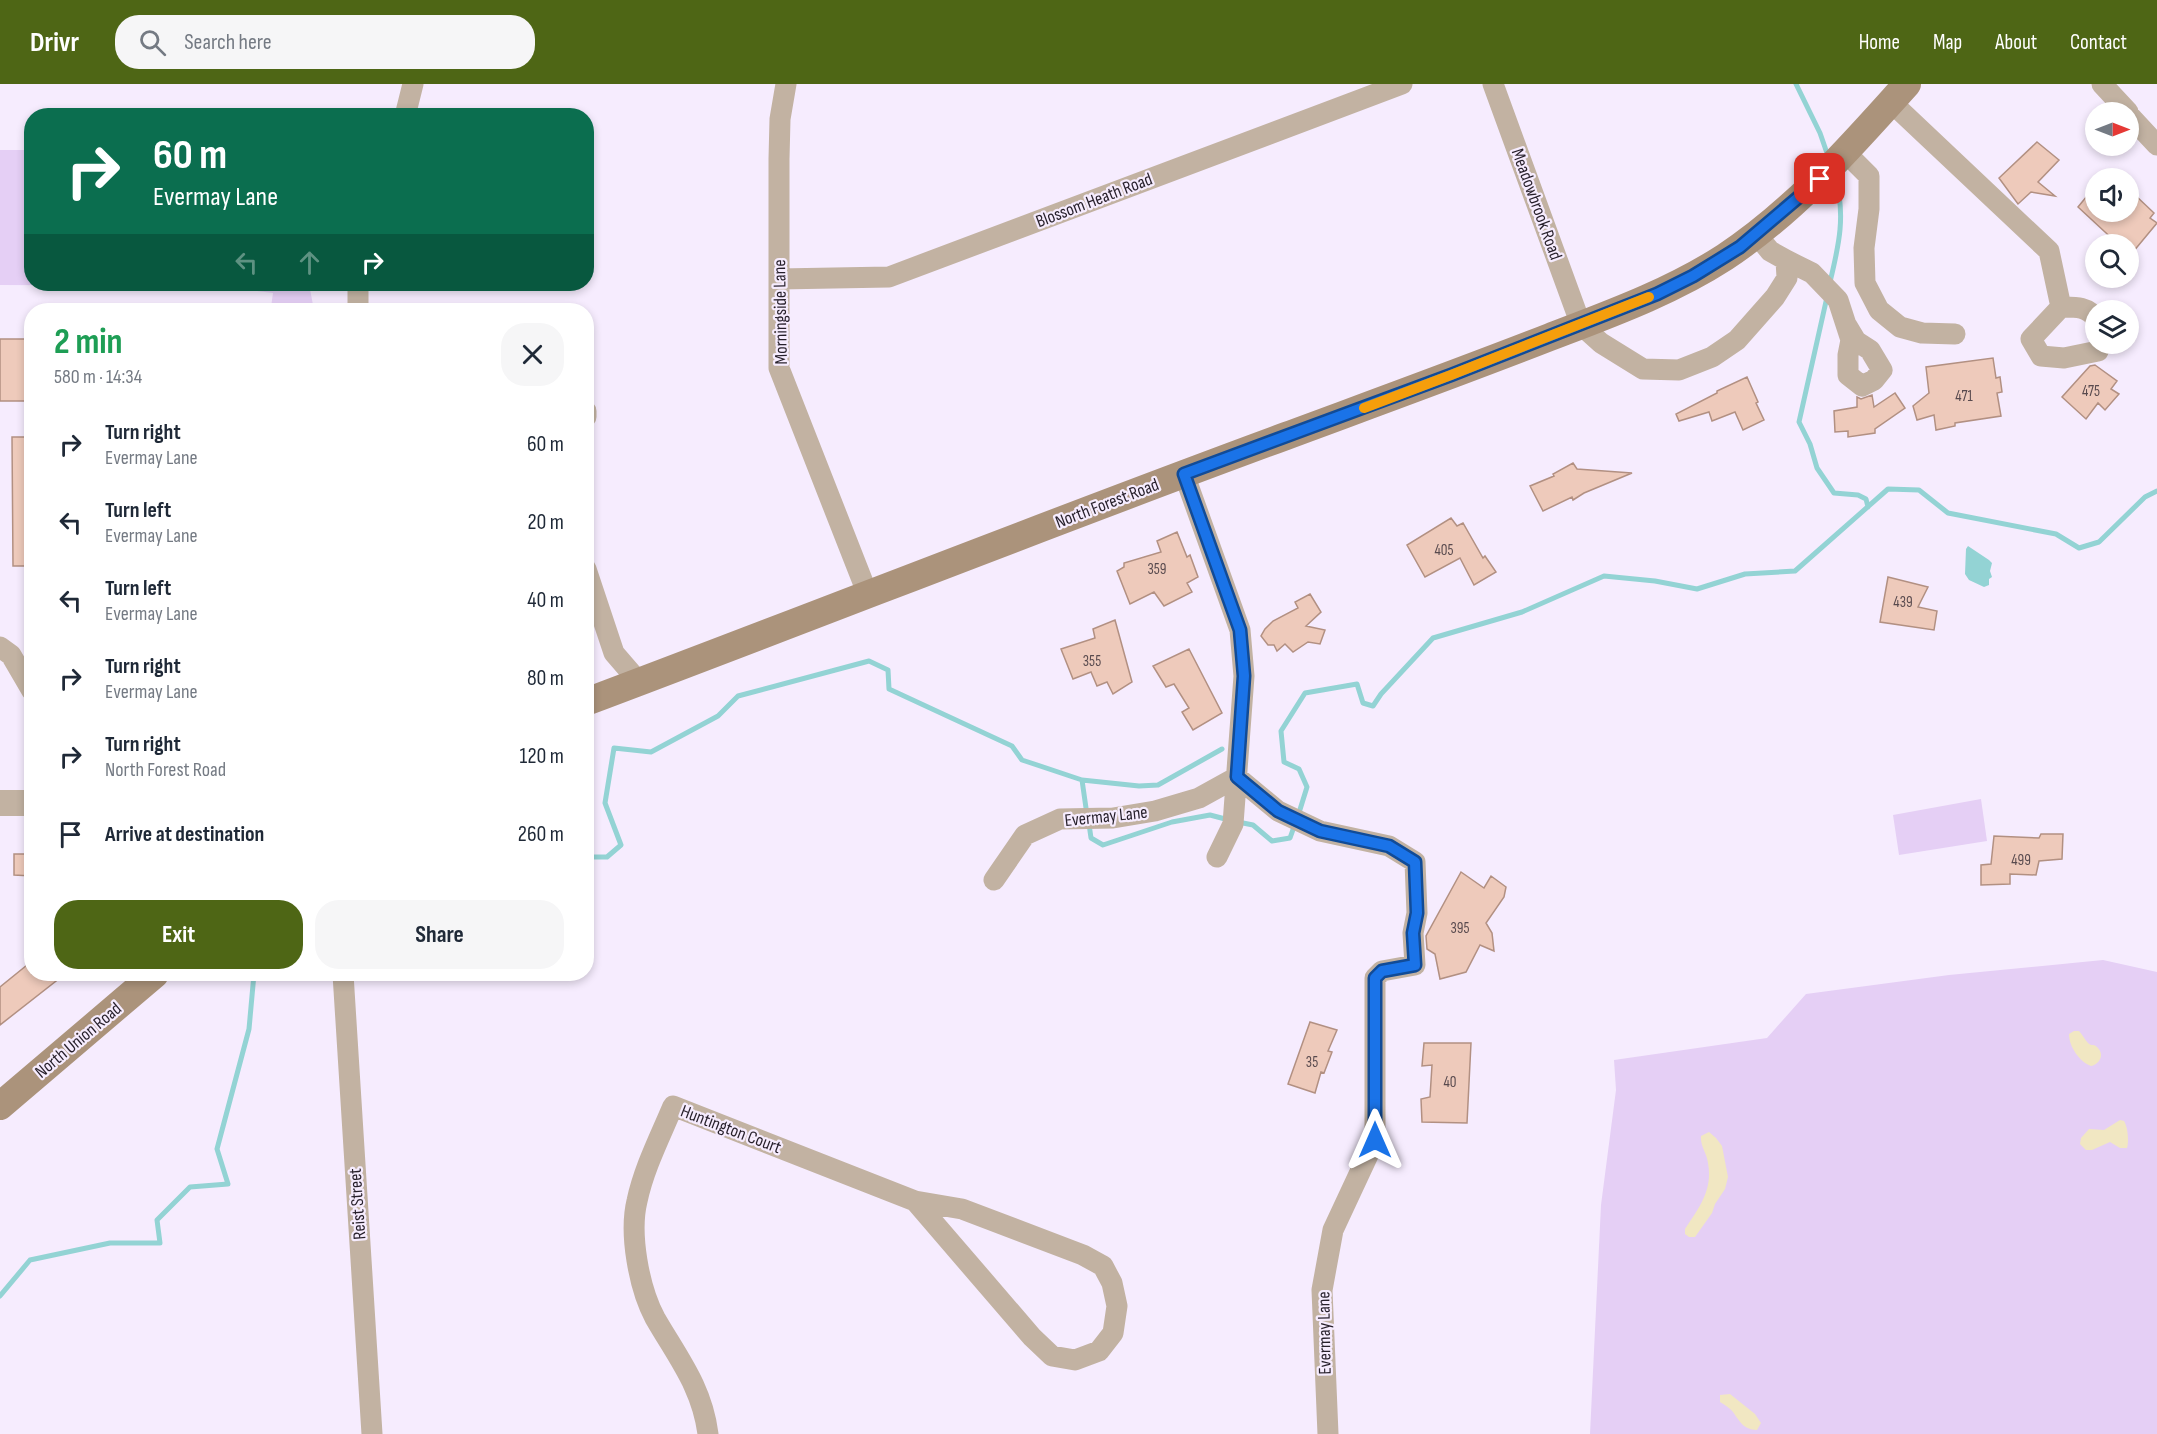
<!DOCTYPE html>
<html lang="en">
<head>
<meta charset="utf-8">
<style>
  body { margin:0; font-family:"Sofia Sans Condensed",sans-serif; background:#f6f6f7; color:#1f2937; height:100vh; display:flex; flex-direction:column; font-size:22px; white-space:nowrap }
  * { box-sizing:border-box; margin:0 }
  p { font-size:20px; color:#747a83 }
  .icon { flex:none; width:33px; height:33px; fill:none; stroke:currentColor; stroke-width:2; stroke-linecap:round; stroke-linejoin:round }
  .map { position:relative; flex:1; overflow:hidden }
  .drawer { position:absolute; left:24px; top:219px; width:570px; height:678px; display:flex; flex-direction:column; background:#fff; border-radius:24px; box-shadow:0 3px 9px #0003 }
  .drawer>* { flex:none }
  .hud { position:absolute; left:24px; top:24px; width:570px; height:183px; border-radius:24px; box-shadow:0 3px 9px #0003; background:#0b6e4f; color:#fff; overflow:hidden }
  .needle { width:39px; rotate:90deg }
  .fabs { position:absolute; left:2085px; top:18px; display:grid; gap:12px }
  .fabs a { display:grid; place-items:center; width:54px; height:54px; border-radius:50%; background:#fff; box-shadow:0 3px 9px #0003; font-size:30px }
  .pin { position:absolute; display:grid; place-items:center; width:51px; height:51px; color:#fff; margin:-26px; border-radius:12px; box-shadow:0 3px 9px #0006 }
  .me { position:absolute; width:66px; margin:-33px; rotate:0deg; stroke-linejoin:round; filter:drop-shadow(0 0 4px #0008) }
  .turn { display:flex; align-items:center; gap:21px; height:126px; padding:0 30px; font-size:27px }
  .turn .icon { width:78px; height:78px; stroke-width:2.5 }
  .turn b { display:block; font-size:42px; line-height:51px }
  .lanes { display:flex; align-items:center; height:57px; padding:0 30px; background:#0003; justify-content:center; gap:30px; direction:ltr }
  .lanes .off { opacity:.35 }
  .round { display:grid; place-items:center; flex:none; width:63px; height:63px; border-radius:24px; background:#f6f6f7 }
  .head { display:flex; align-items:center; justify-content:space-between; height:102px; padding:0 30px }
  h1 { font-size:36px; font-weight:700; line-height:45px; color:#1e9e55 }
  .button { display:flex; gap:12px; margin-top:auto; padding:12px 30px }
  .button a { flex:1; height:69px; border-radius:24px; background:#4e6615; color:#fff; font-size:24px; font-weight:700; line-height:69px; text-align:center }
  .button a+a { background:#f6f6f7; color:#1f2937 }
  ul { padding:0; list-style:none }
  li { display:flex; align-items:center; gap:18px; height:78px; padding:0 30px }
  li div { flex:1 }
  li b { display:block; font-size:22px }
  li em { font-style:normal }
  header { display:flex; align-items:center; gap:36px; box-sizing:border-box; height:84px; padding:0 30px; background:#4e6615; color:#fff }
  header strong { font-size:28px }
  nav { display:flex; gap:33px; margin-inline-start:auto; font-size:21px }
  .search { width:420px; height:54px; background:#f6f6f7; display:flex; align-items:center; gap:15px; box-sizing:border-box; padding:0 21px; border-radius:24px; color:#747a83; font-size:22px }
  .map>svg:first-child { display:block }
  .green { fill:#e5cff5 }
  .sand { fill:#f1e7c2 }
  .water { fill:#93d3d4 }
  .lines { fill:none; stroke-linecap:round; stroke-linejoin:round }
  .stream { stroke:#93d3d4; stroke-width:5 }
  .building { fill:#eecabb; stroke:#b29082; stroke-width:1.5 }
  .minor { stroke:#c2b2a2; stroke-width:21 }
  .tertiary { stroke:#c2b2a2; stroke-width:26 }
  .secondary { stroke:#ab937b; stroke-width:28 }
  .route-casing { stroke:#114b97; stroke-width:15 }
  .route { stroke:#1a73e8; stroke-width:10 }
  .slow { stroke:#f59e0b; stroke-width:10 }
  .labels { text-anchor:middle; stroke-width:4.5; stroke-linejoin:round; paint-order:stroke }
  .number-label { font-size:15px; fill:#584a4e }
  .street-label { font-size:18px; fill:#261f2a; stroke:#f6ecfe }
</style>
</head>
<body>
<header>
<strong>Drivr</strong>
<div class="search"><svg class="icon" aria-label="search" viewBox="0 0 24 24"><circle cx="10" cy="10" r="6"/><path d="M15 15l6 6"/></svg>Search here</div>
<nav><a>Home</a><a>Map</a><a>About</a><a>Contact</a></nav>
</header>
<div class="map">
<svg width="2157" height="1350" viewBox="0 0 2157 1350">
  <rect width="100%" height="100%" fill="#f6ecfe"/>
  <!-- green -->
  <path class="green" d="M0,66h31l1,134h201v2l-233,-1z
    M258,200h51l5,26h-29l-14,-3 2,-14 -16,-2z
    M1981,715l6,42 -88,14 -6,-40z
    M2103,876l54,12v462h-567l11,-229 15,-115 -2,-30 153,-22 39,-44 143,-19z"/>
  <!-- sand -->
  <path class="sand" d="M2074,947h5c3,3 6,9 9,12 5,4 4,0 9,4 8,7 3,17 -6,19 -11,-4 -22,-19 -22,-32z
    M2120,1036l4,1c4,6 5,21 3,27h-7l-10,-6 -18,8h-6l-6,-6 1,-6 8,-9 15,1z
    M1709,1048l7,6 6,8 6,31 -3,12 -10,15 -3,9 -17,24h-6l-4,-3v-5c14,-21 28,-39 23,-66 -1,-10 -8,-17 -7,-27z
    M1730,1310l25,20 6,9 -4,7c-14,-1 -16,-7 -24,-18 -3,-4 -8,-7 -13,-10v-7z"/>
  <!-- water -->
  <path class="water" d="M1968,462l21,14 3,3 -2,8 2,6 -3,2v6l-5,2 -15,-7 -4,-6 1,-25z"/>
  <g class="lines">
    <!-- stream -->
    <path class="stream" d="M1796,0l24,49 8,23
      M1830,198c9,-37 16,-68 5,-105
      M1827,213l-28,125 11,22 7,24 17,25 24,2 8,4 2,8
      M1082,696l57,6 19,-1 64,-36
      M1298,732l9,-29 -8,-18 -15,-7 -3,-31 24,-38 52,-9 6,19 10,3 8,-12 52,-56 89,-26 82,-36 51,5 42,8 48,-15 50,-3 93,-82 31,1 29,23 108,21 23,14 20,-6 46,-45 12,-6
      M1238,738l15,3 19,16 18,-3 5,-14
      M1089,740l2,14 12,7 69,-23 38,-7 19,5
      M586,773h21l14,-12 -16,-42 9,-55 37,4 67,-36 20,-20 131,-35 19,9 1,19 123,57 10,14 60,20 5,35
      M0,1212l30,-36 80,-17h50l-3,-23 33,-33 38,-3 -11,-35 32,-120 5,-55"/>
  </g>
  <!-- building -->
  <path class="building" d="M2037,58l22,18 -21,22 17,14 -24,-4 -13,12 -19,-26z
    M2096,101v27h32v-10l7,-7 19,18 -4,5 7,5 -29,35v-14h-10l-40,-37z
    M0,255h32v62h-32z
    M1993,274l3,20 4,-1 2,15 -5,1 4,23 -46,7v3l-19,4 -2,-15 -17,5 -4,-14 16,-13 -3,-26z
    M2095,281l22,16 -6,8 8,5 -14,16 -7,-7 -12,16 -24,-22 28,-31z
    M1747,293l11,25 -2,1 8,17 -21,10 -8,-18 -23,9 -3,-9 -30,9 -3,-7 41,-21v-2z
    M1895,309l10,15 -30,21v4l-27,4v-6l-13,1 -1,-21 23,-4v-10l4,2 11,-4 2,12z
    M12,353h20v129h-19z
    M1573,379l4,6 55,4 -48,20 -11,7 -1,-3 -29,14 -13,-25 24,-10 -1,-2z
    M1451,434l6,8 6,-3 20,35 2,-2 11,16 -22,13 -14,-27 -35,19 -18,-32z
    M1177,448l10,25 3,-2 8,22 -11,6 5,9 -28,14 -10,-14 -24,12 -13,-33 7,-4v-4l37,-11 -4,-11z
    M1888,493l40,10 -10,20 19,4 -3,19 -54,-8z
    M1310,510l11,18 -15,14 19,4 -5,14 -12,-2 -15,10 -8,-8 -8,7 -3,-6h-6l-7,-9 4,-7 8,-8 25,-13 -3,-6z
    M1115,536l17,62 -19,12 -6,-12 -10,4 -6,-14 -18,7 -12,-30 34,-11 -2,-9z
    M1189,565l33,64 -29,17 -11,-18 7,-4 -15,-24 -8,3 -13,-21z
    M2041,750h22l-1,25 -23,2 -3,14 -26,-1v10l-29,1v-20l10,-1 3,-28 45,2z
    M14,770h18v22l-18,-1z
    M1461,788l23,16 7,-12 15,11 -2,10 -18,26 6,10 2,18 -14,-6 -14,27 -26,7 -5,-25 -8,-5 -1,-13z
    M32,877v13h33l-65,51v-38z
    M1310,938l27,8 -9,21 4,1 -8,21 -3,-1 -6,21 -27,-9z
    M1424,959h47l-4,80 -45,-1 -1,-23 9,-2 2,-32 -10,1z"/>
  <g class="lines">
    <!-- minor -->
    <path class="minor" d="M786,0l-6,35 -1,40v209l89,227
      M1493,0l88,241 20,18 42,26 36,1 33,-13 25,-17 38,-43 12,-19 -1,-18 -16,-9 -14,-17
      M2102,0l26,28
      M1891,18l158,149 12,56
      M2128,30l29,31
      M405,32l8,-32
      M1845,68l24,24v33l-5,39 1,35 14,27 21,17 22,6 33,1
      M1786,176l26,13 26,27 13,40 -3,15v20l14,11 12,-6 8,-10 -12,-20 -14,-9 -9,-15
      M779,195l110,-2 513,-193
      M358,226v-26
      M2096,235c-8,-13 -22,-12 -35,-12l-30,32 10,17 23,2 34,-7 3,-7
      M586,327v6
      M1184,390l56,156 4,46 -11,148 -16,33
      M586,485l28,84 25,29
      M0,563l11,8 21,36
      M994,796l31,-45 35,-16 53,-1 42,-7 44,-13 38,-21 41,34 42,20 69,15 26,16 2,51 -4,20 2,32 -33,6 -7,7v162l-42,90 -11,60 6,144
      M343,890l29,460
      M708,1350c-6,-47 -30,-76 -53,-116 -16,-30 -26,-84 -18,-117 7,-33 23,-64 36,-95l242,95 47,8 121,46 20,11 9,17 5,23 -4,27 -14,18 -24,9 -23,-4 -20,-19 -117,-136"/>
    <!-- tertiary -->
    <path class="tertiary" d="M0,719h32"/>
    <!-- secondary -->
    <path class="secondary" d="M586,618c234,-88 466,-180 700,-266 89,-33 177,-65 264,-99 60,-23 121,-45 175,-80 71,-47 126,-111 182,-173
      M0,1022l155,-132"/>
  </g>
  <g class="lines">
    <defs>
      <path id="route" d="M1375,1056v-162l7,-7 33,-6 -2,-32 4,-20 -2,-51 -26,-16 -69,-15 -42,-20 -41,-34 7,-101 -4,-46 -56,-156 267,-99 206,-81 36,-18 47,-29 80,-68"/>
    </defs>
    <!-- route casing -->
    <use href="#route" class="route-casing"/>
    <!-- route -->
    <use href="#route" class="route"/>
    <!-- slow -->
    <path class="slow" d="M1364,324l87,-33 198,-78"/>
  </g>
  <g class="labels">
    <!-- number labels -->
    <g class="number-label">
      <text x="2091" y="312">475</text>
      <text x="1964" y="317">471</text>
      <text x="1444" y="471">405</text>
      <text x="1157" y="490">359</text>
      <text x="1903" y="523">439</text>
      <text x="1092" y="582">355</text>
      <text x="2021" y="781">499</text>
      <text x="1460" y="849">395</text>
      <text x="1312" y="983">35</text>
      <text x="1450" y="1003">40</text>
    </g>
    <!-- street labels -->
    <g class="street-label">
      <text transform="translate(1094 116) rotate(-21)" y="6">Blossom Heath Road</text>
      <text transform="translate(1537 120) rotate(70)" y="6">Meadowbrook Road</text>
      <text transform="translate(780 228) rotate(-91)" y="6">Morningside Lane</text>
      <text transform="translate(1107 419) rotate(-21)" y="6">North Forest Road</text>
      <text transform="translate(1106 732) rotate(-6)" y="6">Evermay Lane</text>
      <text transform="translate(78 956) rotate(-40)" y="6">North Union Road</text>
      <text transform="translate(731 1045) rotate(21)" y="6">Huntington Court</text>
      <text transform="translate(357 1120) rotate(-94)" y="6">Reist Street</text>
      <text transform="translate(1324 1249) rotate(-91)" y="6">Evermay Lane</text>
    </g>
  </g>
</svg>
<div class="fabs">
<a><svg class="needle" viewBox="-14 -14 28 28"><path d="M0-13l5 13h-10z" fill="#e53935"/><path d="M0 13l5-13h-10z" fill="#747a83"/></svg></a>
<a><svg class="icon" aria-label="sound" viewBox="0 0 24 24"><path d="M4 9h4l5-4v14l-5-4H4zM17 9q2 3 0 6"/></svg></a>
<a><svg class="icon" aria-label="search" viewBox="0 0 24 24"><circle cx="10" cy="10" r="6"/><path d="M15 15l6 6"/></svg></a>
<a><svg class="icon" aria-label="layers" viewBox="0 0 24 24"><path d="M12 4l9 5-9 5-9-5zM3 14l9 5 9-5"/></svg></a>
</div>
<div class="pin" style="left:1820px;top:95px;background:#d93025"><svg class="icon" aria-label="arrive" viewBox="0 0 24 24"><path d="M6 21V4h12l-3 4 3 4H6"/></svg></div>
<svg class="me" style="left:1375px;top:1056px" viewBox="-20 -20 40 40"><path d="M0-17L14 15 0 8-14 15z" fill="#1a73e8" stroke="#fff" stroke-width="4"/></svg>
<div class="hud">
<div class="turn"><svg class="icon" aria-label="right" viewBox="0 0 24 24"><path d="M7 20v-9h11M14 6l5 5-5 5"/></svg><div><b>60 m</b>Evermay Lane</div></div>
<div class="lanes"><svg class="icon off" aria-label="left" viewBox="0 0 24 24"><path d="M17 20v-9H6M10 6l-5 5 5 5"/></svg><svg class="icon off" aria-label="ahead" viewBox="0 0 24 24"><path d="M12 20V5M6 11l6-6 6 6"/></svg><svg class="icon" aria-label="right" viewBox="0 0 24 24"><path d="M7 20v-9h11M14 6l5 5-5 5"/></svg></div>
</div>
<section class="drawer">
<div class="head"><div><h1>2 min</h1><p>580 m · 14:34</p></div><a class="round"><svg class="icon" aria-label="close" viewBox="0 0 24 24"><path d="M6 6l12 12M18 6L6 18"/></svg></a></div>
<ul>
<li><svg class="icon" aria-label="right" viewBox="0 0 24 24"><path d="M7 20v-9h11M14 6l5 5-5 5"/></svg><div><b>Turn right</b><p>Evermay Lane</p></div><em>60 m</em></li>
<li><svg class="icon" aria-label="left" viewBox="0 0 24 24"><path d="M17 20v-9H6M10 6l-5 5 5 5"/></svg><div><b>Turn left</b><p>Evermay Lane</p></div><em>20 m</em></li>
<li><svg class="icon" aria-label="left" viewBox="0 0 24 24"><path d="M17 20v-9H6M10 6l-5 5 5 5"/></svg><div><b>Turn left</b><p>Evermay Lane</p></div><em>40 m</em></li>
<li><svg class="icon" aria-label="right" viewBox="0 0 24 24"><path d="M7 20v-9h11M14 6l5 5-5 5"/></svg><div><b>Turn right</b><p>Evermay Lane</p></div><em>80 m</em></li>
<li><svg class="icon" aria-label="right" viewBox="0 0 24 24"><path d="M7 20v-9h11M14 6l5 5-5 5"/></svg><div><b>Turn right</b><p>North Forest Road</p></div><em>120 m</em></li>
<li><svg class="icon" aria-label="arrive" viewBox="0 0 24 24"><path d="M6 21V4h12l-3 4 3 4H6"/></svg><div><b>Arrive at destination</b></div><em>260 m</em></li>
</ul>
<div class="button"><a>Exit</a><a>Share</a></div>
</section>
</div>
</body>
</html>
